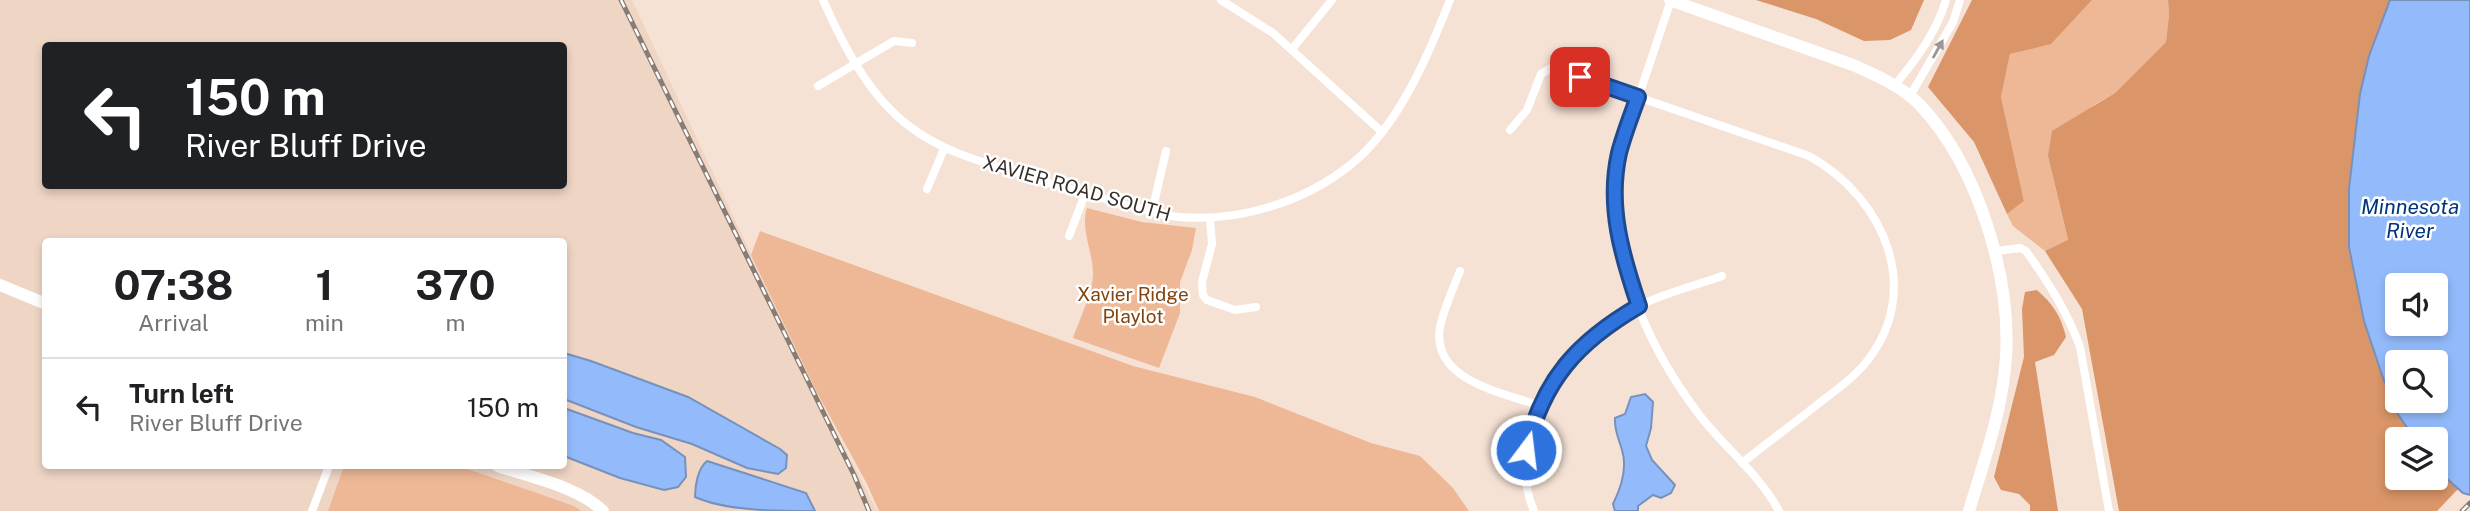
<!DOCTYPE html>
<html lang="en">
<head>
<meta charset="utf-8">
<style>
  body { margin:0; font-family:"Public Sans",sans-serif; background:#f6f6f6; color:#202124; height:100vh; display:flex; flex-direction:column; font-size:26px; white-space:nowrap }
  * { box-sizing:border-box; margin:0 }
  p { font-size:23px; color:#757577 }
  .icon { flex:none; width:38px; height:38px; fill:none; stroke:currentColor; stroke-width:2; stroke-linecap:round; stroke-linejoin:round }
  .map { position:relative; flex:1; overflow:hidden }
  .panel { position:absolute; left:42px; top:238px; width:525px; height:231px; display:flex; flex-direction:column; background:#fff; border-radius:7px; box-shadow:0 4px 10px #0003 }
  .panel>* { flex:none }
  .banner { position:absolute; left:42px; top:42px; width:525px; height:147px; border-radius:7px; box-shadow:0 4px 10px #0003; background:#202124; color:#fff; overflow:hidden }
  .tools { position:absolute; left:2385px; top:273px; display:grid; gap:14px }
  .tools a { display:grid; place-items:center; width:63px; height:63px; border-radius:7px; background:#fff; box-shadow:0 4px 10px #0003; font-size:35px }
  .pin { position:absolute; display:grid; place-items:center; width:60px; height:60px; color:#fff; margin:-30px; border-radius:14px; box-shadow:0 4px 10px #0006 }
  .me { position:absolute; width:77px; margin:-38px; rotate:15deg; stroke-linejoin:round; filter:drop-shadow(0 0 5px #0008) }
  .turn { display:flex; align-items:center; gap:24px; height:147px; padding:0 28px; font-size:32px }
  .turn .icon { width:91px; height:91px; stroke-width:2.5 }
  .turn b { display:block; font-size:49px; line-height:60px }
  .eta { display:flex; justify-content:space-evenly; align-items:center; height:119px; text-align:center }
  .eta b { font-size:42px; font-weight:700; line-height:49px }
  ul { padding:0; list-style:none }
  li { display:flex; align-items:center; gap:21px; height:98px; padding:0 28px; border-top:2px solid #e0e0e0 }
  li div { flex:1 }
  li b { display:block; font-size:26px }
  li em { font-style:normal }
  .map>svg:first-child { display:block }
  .built { fill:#efd5c4; fill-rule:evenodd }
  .green { fill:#eeb896 }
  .forest { fill:#da9568 }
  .water { fill:#93bbfc; stroke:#7791bd; stroke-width:2; fill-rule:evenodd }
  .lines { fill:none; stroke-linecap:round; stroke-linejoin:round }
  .street { stroke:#fff; stroke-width:8 }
  .secondary { stroke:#fff; stroke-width:12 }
  .rail-casing { stroke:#887c73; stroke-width:5 }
  .rail { stroke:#fff; stroke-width:2.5; stroke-dasharray:8; stroke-linecap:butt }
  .oneway { fill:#9a9794 }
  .route-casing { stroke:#1e4a90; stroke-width:18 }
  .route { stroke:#2e72de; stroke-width:12 }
  .labels { text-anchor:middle; stroke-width:5; stroke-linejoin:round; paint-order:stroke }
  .street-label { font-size:19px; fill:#362f2a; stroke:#fff }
  .park-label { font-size:19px; fill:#82430e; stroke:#fff }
  .water-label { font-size:21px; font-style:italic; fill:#03347c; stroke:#fff }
</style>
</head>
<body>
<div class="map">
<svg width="2470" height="511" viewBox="0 0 2470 511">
  <rect width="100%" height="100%" fill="#f6e2d5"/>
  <!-- built -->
  <path class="built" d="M0,0h632l179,382 66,129h-877zM46,46h518v140h-518zM46,242h518v224h-518z"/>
  <!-- green -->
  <path class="green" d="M2092,0h76l1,15 -3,27 -51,51 -21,12 -46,51 20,85 -23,10 -32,-25 -6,-12 17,-13 -23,-104 9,-43 41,-11z
    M1087,208l55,14 54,6 -4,22 -12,32v31l-21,55 -86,-30c6,-17 20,-47 20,-64 0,-22 -13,-46 -6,-66z
    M760,231l373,135 122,31 116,46 49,13 33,32 16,23h-590l-12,-27 -52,-95 -64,-134z
    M344,466h115l115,40 7,5h-253z"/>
  <!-- forest -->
  <path class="forest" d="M1756,0h168l-13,30 -21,10 -26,1 -48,-22z
    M1972,0h120l-41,44 -41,10 -9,43 23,104 -17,13 -33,-72 -46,-55z
    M2168,0h222l-21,56 -9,38 4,227 31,89 20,29h-17v39h38v-9l22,20 -21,22h-318l-37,-202 -37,-58 23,-11 -20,-84 4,-25 63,-38 51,-51 3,-27z
    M2037,290c16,14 24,26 29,47l-12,18 -19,7 23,149h-28v-6l-11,-11 -18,-4 -7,-13 30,-120 -2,-48 3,-17z"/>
  <!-- water -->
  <path class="water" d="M2390,0h80v495l-7,-2 -27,-24v-30h-21l-20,-29 -13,-35 -18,-54 -15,-74v-58l11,-95 9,-38zM2398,285h38v39h-38zM2398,362h38v39h-38z
    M564,353l27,8 97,36 92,52 7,6 -1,13 -8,6 -31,-6 -55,-24 -56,-17 -72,-28z
    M1645,394l8,8 -2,26 -5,18 6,14 23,25 -4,8 -10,5 -8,-3 -15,11v5h-23l-2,-7c8,-16 15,-35 9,-54 -3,-11 -8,-20 -7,-32l10,-4 6,-17z
    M564,408l69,25 28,7 24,17 1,20 -8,10 -14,3 -44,-12 -56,-22z
    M707,461l99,32 9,18c-38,0 -89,0 -120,-14 0,-12 3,-29 12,-36z"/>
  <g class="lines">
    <!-- street -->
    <path class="street" d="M823,0c20,45 46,96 86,126 35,27 75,36 117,50 28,9 57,17 86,25 22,6 45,14 67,16 59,5 123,-14 170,-51 49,-38 79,-110 101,-166
      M1221,0l52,33 109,99
      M1671,0l-52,155c-15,93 25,188 82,262 25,32 59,58 78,94
      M1292,49l40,-49
      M818,86l76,-45 18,2
      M1894,86c22,-26 42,-53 52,-86
      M1910,96l43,-74 7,-22
      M1510,130l17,-20 14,-36 10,-6 6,1 252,87c76,42 117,137 54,210 -13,15 -30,26 -45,38 -25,20 -51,39 -76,59
      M927,189l17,-40
      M1152,212l14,-61
      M1210,218l2,26 -10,38 1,13 4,5 28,10 21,-3
      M1069,236l16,-42
      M1996,251l24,-3 6,3c22,31 41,60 54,96l29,164
      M1460,271c-7,18 -16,37 -20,56 -9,54 62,65 100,79
      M312,511l17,-45
      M1534,511c-34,-82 33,-168 103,-204 26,-14 58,-21 85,-31"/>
    <!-- secondary -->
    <path class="secondary" d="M1670,0l183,65c23,10 50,22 68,41 56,60 90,169 85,250 -3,54 -22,104 -37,155
      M0,285l46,19
      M498,466c32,11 81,21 105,45"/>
    <defs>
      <path id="rail" d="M621,0l233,475 15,36
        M2462,511l8,-8"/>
    </defs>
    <!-- rail casing -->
    <use href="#rail" class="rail-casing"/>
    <!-- rail -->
    <use href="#rail" class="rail"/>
  </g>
  <!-- one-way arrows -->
  <defs><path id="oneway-solid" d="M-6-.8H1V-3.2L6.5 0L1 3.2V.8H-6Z" transform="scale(1.75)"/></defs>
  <use class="oneway" href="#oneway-solid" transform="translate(1938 49) rotate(-61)"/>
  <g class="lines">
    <defs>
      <path id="route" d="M1526,450c17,-70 51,-108 113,-144 -17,-50 -32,-100 -20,-153 5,-19 12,-37 19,-56l-58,-20"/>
    </defs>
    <!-- route casing -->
    <use href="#route" class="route-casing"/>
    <!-- route -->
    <use href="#route" class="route"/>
  </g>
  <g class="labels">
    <!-- street labels -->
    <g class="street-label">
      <text transform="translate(1077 188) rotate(16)" y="7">XAVIER ROAD SOUTH</text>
    </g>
    <!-- park labels -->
    <g class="park-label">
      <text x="1133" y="301">Xavier Ridge<tspan x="1133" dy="22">Playlot</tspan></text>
    </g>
    <!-- water labels -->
    <g class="water-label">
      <text x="2410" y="214">Minnesota<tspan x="2410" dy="24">River</tspan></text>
    </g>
  </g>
</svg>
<div class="tools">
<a><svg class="icon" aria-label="sound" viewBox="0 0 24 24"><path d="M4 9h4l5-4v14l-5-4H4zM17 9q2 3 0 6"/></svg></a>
<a><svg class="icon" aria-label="search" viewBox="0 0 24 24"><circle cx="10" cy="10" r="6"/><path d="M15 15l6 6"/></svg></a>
<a><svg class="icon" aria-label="layers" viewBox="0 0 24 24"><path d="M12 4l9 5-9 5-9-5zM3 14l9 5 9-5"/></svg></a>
</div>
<div class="pin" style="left:1580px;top:77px;background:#d93025"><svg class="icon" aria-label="arrive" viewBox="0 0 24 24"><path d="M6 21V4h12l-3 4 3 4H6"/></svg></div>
<svg class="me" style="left:1526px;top:450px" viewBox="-20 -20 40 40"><circle r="17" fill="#2e72de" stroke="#fff" stroke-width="3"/><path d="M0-11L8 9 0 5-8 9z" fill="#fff"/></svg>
<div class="banner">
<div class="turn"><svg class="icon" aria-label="left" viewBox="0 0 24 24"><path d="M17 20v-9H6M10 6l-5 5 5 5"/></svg><div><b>150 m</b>River Bluff Drive</div></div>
</div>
<section class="panel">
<div class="eta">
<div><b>07:38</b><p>Arrival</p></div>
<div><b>1</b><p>min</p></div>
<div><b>370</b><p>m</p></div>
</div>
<ul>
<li><svg class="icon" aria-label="left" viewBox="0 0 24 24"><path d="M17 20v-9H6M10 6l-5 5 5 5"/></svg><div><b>Turn left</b><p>River Bluff Drive</p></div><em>150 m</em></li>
</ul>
</section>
</div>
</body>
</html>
